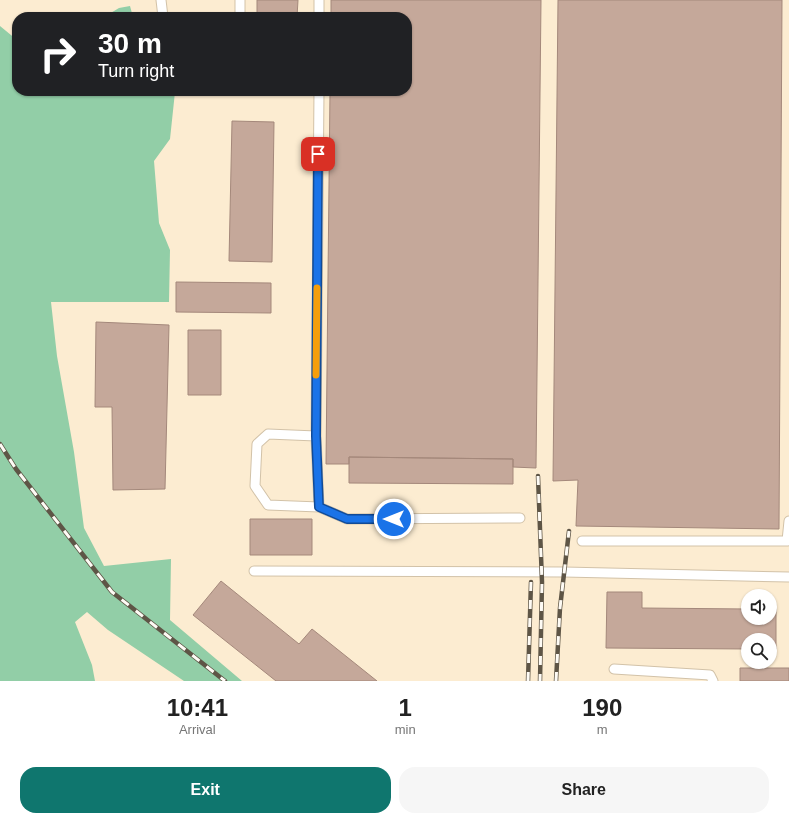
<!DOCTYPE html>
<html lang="en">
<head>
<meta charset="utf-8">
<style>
  body { margin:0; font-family:Arial,sans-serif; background:#f6f6f6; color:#222; height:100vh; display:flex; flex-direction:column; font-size:15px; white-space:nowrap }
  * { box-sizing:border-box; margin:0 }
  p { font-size:13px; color:#767676 }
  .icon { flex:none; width:22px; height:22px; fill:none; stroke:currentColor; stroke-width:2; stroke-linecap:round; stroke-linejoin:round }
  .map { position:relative; height:681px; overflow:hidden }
  .panel { display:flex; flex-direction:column; background:#fff; flex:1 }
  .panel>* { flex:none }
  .banner { position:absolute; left:12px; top:12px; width:400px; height:84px; border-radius:16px; box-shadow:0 1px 3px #0004; background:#202124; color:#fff; overflow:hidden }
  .tools { position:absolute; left:741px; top:589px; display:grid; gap:8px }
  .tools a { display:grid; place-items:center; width:36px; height:36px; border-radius:50%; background:#fff; box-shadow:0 1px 3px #0004; font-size:20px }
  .pin { position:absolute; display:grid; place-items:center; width:34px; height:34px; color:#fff; margin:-17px; border-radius:8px; box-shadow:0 2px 6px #0006 }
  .me { position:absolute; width:44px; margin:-22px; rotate:270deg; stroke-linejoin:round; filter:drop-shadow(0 0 3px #0008) }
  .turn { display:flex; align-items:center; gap:14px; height:84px; padding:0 20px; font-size:18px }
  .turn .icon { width:52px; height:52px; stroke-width:2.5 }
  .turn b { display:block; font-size:28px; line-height:34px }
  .eta { display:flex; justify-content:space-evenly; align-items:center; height:68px; text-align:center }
  .eta b { font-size:24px; font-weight:600; line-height:28px }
  .action { display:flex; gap:8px; margin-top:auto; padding:8px 20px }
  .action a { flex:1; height:46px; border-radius:16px; background:#0f766e; color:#fff; font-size:16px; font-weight:600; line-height:46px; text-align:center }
  .action a+a { background:#f6f6f6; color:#222 }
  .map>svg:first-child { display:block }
  .green { fill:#92cea7 }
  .building { fill:#c5a89a; stroke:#a4887b }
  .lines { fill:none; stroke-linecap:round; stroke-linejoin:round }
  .lane-casing { stroke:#d2c2a8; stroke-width:11 }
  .lane { stroke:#fff; stroke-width:9 }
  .rail-casing { stroke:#5e5546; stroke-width:4.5 }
  .rail { stroke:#fefbf5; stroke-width:3; stroke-dasharray:9; stroke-linecap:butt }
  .route-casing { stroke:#114b97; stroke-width:10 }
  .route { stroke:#1a73e8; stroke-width:7 }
  .slow { stroke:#f59e0b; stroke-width:7 }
</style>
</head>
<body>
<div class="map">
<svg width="789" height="681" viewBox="0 0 789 681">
  <rect width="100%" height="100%" fill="#fcecd1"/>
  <!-- green -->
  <path class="green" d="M130,6l3,11h-29l15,-9z
    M0,26l17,14v51l158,1 -5,47 -16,22 5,62 11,27 -1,52h-118l6,54 17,96 10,76 20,38 67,-7 -1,61 72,61h-58l-76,-51 -21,-18 -12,10 17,43 3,16h-95z"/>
  <!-- building -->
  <path class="building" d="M257,0h41l-1,17h-40z
    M331,0h210l-5,468 -23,-1v-8l-164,-2v7h-23l4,-373h77v-74h-76z
    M558,0h224l-3,529 -203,-3 2,-46 -25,1z
    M232,121l42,1 -2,140 -43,-1z
    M176,282l95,1v30l-95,-1z
    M96,322l73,3 -4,164 -52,1 -1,-83h-17z
    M188,330h33v65h-33z
    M349,457l164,2v25l-164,-1z
    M250,519h62v36h-62z
    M221,581l78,63 13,-15 65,52h-101l-83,-66z
    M607,592h35v16l106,1v9h22v-9h6v40h-6v-9h-22v9l-142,-1z
    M740,668h49v13h-49z"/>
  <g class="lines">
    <defs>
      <path id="lane" d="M161,0l2,17
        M240,17v-17
        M319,17v-17
        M319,91l-3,345 3,71 28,12 173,-1
        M316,436l-48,-2 -11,10 -2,42 13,19 51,2
        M582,541h205l2,-20
        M254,571l310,1 225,5
        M614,669l96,6 3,6"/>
    </defs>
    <!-- lane casing -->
    <use href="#lane" class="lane-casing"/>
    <!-- lane -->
    <use href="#lane" class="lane"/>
    <defs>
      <path id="rail" d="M0,444l16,25 96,123 113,89
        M538,476l4,106 -2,99
        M528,681l3,-99
        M556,681l4,-73 9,-77"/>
    </defs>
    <!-- rail casing -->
    <use href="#rail" class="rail-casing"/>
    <!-- rail -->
    <use href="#rail" class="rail"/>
  </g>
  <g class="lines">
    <defs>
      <path id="route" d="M318,154l-2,282 3,71 28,12h47"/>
    </defs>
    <!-- route casing -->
    <use href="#route" class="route-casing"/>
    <!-- route -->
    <use href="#route" class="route"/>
    <!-- slow -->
    <path class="slow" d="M316,375l1,-87"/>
  </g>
</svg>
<div class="tools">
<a><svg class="icon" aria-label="sound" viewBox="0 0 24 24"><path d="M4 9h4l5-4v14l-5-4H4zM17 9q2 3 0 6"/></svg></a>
<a><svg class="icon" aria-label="search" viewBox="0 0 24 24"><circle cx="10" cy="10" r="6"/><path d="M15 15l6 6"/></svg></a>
</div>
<div class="pin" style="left:318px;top:154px;background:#d93025"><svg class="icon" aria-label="arrive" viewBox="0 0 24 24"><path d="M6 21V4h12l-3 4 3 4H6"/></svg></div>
<svg class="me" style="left:394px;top:519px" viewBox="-20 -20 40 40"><circle r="17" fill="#1a73e8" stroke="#fff" stroke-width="3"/><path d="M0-11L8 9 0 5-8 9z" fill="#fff"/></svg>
<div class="banner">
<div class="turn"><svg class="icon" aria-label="right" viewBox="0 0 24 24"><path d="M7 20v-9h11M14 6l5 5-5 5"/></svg><div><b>30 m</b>Turn right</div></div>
</div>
</div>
<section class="panel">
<div class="eta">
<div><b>10:41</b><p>Arrival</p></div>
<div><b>1</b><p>min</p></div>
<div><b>190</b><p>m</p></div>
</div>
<div class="action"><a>Exit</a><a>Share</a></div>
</section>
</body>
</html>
